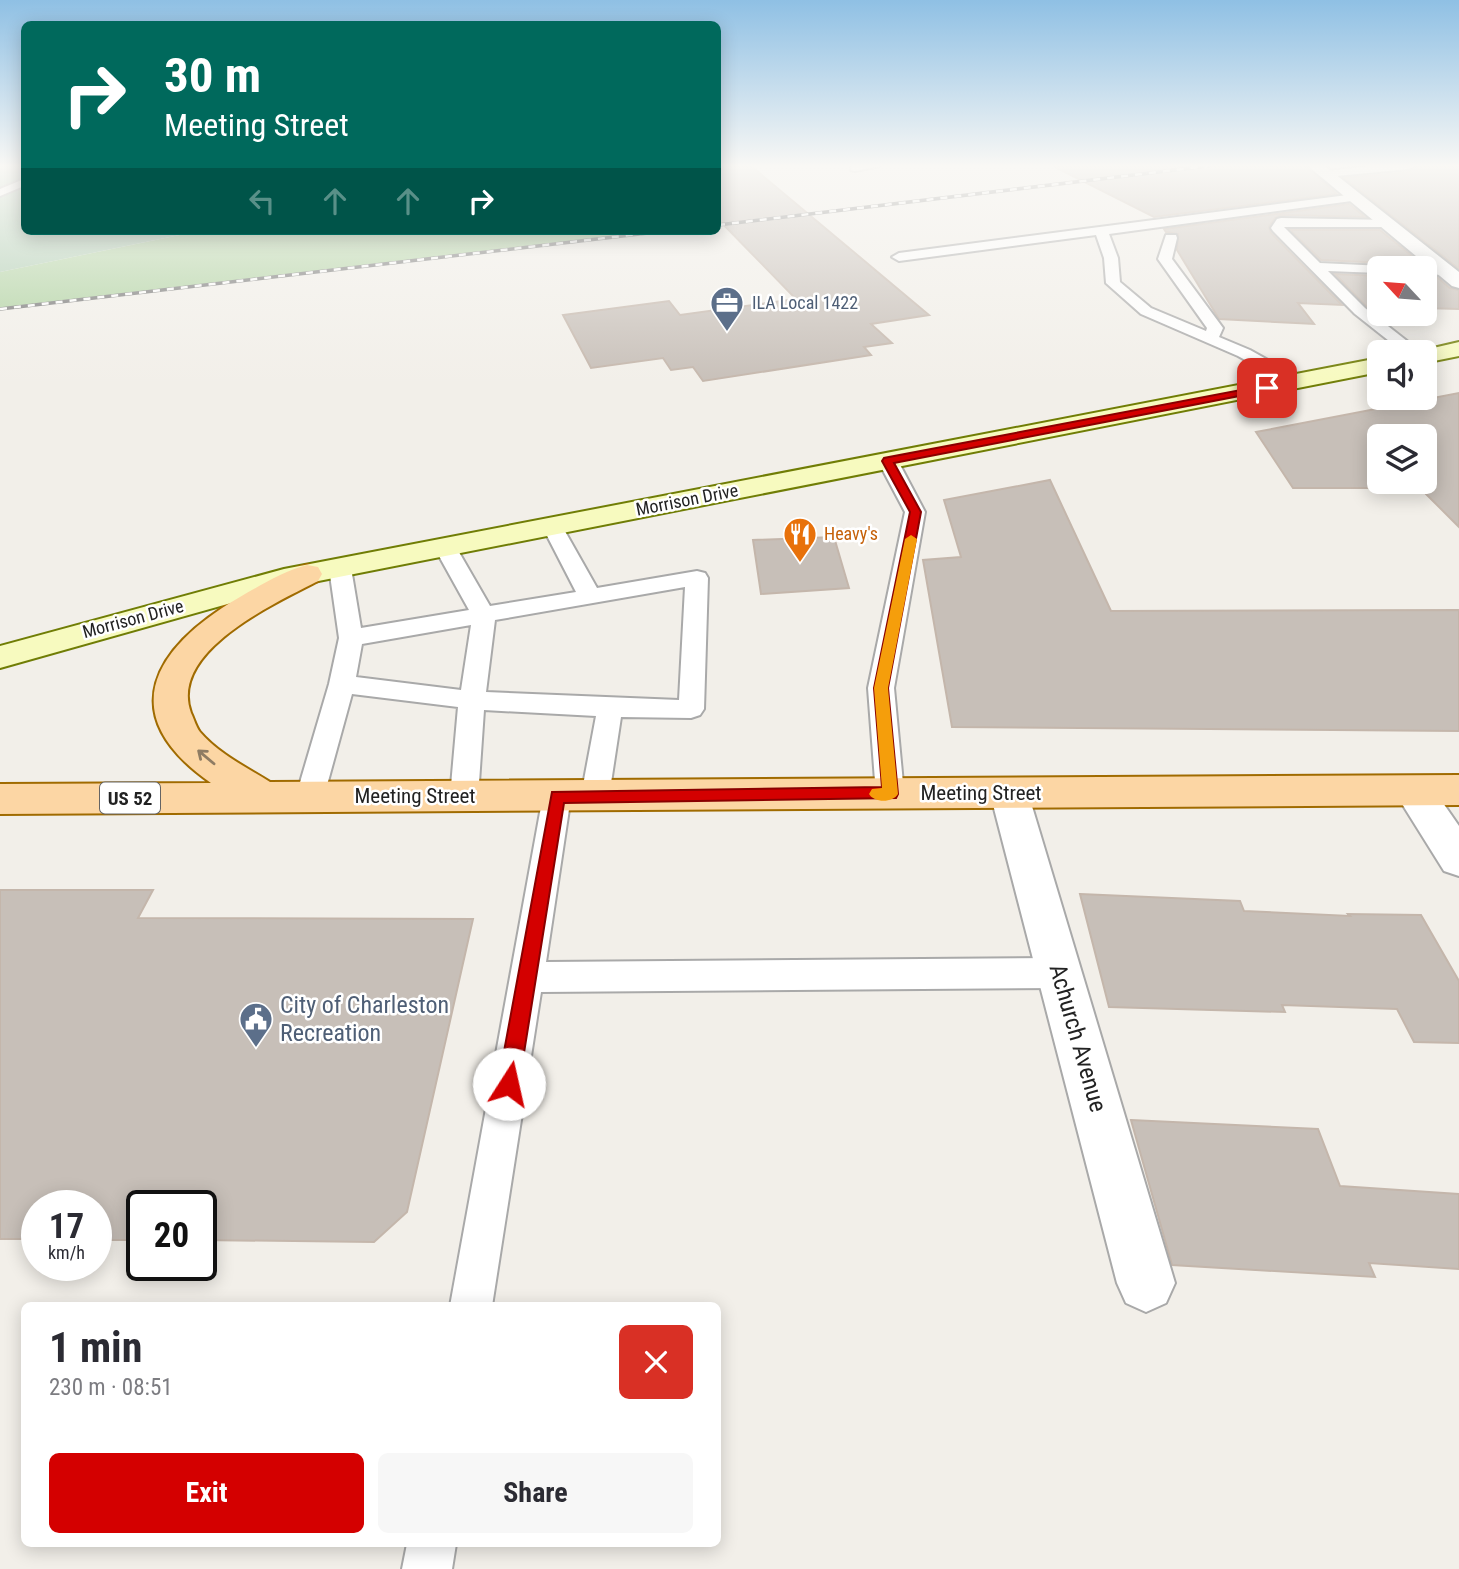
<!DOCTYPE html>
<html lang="en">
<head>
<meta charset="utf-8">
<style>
  body { margin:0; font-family:"Roboto Condensed",sans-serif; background:#f7f7f7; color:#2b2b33; height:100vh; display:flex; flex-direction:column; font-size:26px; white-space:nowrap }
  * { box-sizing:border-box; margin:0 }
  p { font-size:23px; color:#7c7c81 }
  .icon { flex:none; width:38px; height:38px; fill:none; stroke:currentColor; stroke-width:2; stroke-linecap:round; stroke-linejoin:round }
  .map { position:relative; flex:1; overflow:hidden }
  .drawer { position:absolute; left:21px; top:1302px; width:700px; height:245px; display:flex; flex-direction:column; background:#fff; border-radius:10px; box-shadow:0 4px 18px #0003 }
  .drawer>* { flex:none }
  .top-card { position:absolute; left:21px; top:21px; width:700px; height:214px; border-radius:10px; box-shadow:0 4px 18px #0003; background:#00695c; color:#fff; overflow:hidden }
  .needle { width:46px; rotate:296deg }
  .tools { position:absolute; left:1367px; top:256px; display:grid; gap:14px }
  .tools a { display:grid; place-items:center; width:70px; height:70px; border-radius:10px; background:#fff; box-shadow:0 4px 18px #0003; font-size:35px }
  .speed { position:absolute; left:21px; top:1190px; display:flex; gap:14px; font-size:35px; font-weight:700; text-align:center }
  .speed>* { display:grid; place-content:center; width:91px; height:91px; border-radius:50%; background:#fff; box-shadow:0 4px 18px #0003; line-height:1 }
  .speed small { font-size:18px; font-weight:400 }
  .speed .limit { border:4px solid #111; border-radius:10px; background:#fff; color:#111 }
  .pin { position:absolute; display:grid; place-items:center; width:60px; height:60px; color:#fff; margin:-30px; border-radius:14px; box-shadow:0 4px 10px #0006 }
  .me { position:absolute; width:77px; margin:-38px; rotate:10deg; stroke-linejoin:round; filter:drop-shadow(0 0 5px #0008) }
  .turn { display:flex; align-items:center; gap:24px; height:147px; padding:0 28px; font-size:32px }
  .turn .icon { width:91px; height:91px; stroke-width:2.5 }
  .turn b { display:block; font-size:49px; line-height:60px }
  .lanes { display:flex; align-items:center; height:66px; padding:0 28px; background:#0003; justify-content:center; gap:35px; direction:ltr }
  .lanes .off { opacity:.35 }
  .round { display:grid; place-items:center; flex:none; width:74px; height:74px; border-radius:10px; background:#f7f7f7 }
  .summary { display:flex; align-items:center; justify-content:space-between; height:119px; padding:0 28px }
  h1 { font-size:42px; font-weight:700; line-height:52px }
  .cta { display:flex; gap:14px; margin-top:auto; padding:14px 28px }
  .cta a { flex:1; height:80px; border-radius:10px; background:#d40000; color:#fff; font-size:28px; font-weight:700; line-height:80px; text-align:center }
  .cta a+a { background:#f7f7f7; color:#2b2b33 }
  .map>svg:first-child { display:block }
  .forest { fill:#add19e }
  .cemetery { fill:#aacbaf }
  .building { fill:#c7bfb8; stroke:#c4b6ab; stroke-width:2; fill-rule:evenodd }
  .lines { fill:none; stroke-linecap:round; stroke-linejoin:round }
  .service-casing { stroke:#a9a9a9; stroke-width:4 }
  .minor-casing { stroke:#a9a9a9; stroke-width:4 }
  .secondary-casing { stroke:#707d05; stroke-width:4 }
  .primary-casing { stroke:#a06b00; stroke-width:4 }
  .service { fill:#fff; fill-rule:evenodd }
  .minor { fill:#fff; fill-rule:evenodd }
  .secondary { fill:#f7fabf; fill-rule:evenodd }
  .primary { fill:#fcd6a4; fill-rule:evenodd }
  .rail-casing { stroke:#707070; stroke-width:3.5 }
  .rail { stroke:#fff; stroke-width:2.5; stroke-dasharray:7; stroke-linecap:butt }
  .oneway { stroke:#8f7c63 }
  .route { fill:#d40000; stroke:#8a0000; stroke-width:2 }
  .slow { fill:#f59e0b }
  .labels { text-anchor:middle; stroke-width:5; stroke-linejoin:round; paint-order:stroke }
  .far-service-label { font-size:18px; fill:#4e5e75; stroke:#fff; text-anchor:start }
  .far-street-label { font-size:18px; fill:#222; stroke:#fff }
  .far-food-label { font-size:18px; fill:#c56008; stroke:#fff; text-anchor:start }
  .shield { fill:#fff; stroke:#646464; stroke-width:2 }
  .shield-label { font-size:19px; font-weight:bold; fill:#222 }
  .street-label { font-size:21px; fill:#222; stroke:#fff }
  .near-service-label { font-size:24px; fill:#4e5e75; stroke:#fff; text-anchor:start }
  .near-street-label { font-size:24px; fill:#222; stroke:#fff }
</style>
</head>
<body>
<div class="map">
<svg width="1459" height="1569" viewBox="0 0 1459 1569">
  <rect width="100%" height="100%" fill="#f2efe9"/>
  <!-- forest -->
  <path class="forest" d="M199,231h466l-665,78v-37z"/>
  <!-- cemetery -->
  <path class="cemetery" d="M0,166h24v65h175l-199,41z"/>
  <!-- building -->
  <path class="building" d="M718,166h33l178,149 -58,9 21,19 -28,4 7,8 -168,26 -10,-14 -22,3 -8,-12 -72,10 -28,-53 106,-14 11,14 116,-16 -78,-80z
    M1053,166h252l32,28 -183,23z
    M1417,166h42v103l-115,-91 65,-6z
    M1349,204l16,13 -84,-2 -6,3 -6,9 2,6 71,72 -44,-2 16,21 -95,-5 -42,-69 1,-16 -12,-2 -2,-3z
    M1290,230h90l42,34 -5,4h-31l-2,-5 -63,-3z
    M1335,274l44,2v30h-13z
    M1424,277h13l13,11 9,2v19l-35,-1z
    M1459,393v134l-39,-39h-127l-37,-56zM1379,436h45v45h-45z
    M1050,480l61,131 348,-1v121l-507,-4 -29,-167 38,-3 -17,-57z
    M834,537l15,51 -88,6 -8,-54z
    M0,890h153l-15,28 335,1 -66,293 -33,30 -173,-2v-34h-59v34h-46v-34h-59v33h-37z
    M1080,894l160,7 4,10 106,5 -2,-2 73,1 38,66v62l-45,-1 -17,-33 -115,-4 3,7 -176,-5z
    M1131,1120l187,9 22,57 119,8v75l-90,-6 6,14 -203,-12z"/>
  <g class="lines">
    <defs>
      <path id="service" d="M851,166h29l-25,5 -4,-1z
        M1372,166h42l-5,3 -83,8 -6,-3 6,-3z
        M24,179v7l-24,10v-7z
        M1355,194l4,2v4l-250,34 9,24 2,24 31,26 55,23 1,-3 -49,-69 8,-24h10l1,3 -5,21 51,69 -4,9 31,13 50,28 2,4 -8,5 -56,-31 -97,-42 -35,-31 -2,-25 -8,-23 -197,26 -7,-4 7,-4z
        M1281,218l109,2 2,3 -6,4h-102l36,36 64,3 -5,2v5l-51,-2 37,37 56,44h-18l-48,-38 -82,-83 -2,-3 6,-9z
        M1424,266l21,1 7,4 -7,4 -21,-1v-6h-5z
        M888,455l10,6 27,51 -31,176 10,106 -4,8 -10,3 -10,-3 -4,-8 -8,-106 37,-176 -27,-51z
        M552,520l7,2 3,4 35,62 100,-17 8,2 3,5 -4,131 -4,6 -9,3 -70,-1 -12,79 -4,8 -10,3 -10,-3 -4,-8 15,-80 -112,-6 -6,87 -4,8 -10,3 -10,-3 -4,-8 8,-90 -106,-13 -28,102 -4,8 -10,3 -10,-3 -4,-8 33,-112 10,-46 -10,-70 3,-5h16l3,5 10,60 108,-18 -35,-63 3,-5h16l3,5 34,59 86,-14 -34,-66 3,-4zM685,587l-6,113 -193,-8 9,-72zM471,625l-10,65 -105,-13 6,-33z
        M557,785l10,3 4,8 -25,166 514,-4 12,4 5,11 -5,11 -12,4 -519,4 -49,314h-42l93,-510 4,-8z
        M407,1544h49l-4,25h-50z"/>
      <path id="minor" d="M1308,166h17l134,106v16l-7,-2z
        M1413,776l14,4 32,46v50l-15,-5 -50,-80 5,-11z
        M1009,778l14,4 5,11 147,490 -9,20 -20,9 -20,-9 -9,-20 -127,-490 5,-11z"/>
      <path id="secondary" d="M1459,342v14l-35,7v-11h-8z
        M1379,358v14l-1091,215 -288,81v-22l284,-77z"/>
      <path id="primary" d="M307,565l11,2 4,7 -4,7c-42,22 -150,70 -127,132 3,6 5,14 9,19 19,22 46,35 70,50l1189,-7v30l-1459,9v-30l211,-1c-99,-69 -57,-136 29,-186 21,-12 44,-26 67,-32z"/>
    </defs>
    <!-- service casing -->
    <use href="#service" class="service-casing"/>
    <!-- minor casing -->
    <use href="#minor" class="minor-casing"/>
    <!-- secondary casing -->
    <use href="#secondary" class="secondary-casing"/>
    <!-- primary casing -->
    <use href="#primary" class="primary-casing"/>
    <!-- service -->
    <use href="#service" class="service"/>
    <!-- minor -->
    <use href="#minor" class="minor"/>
    <!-- secondary -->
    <use href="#secondary" class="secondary"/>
    <!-- primary -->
    <use href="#primary" class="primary"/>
    <defs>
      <path id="rail" d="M718,225l490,-59
        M0,309l665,-78"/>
    </defs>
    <!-- rail casing -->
    <use href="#rail" class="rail-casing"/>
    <!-- rail -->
    <use href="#rail" class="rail"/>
  </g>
  <!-- one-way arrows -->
  <defs><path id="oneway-shaft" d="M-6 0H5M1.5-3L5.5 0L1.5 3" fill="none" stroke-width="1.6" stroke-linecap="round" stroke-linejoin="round" transform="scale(1.75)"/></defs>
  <use class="oneway" href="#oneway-shaft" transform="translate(206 757) rotate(-140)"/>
  <!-- sky -->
  <linearGradient id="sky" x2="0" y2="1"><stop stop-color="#8fc0e4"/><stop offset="0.43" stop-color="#f9f8f5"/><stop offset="1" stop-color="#f9f8f5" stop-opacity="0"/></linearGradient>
  <rect width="1459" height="386" fill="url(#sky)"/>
  <!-- route -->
  <path class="route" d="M1267,385l4,3 -1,2 -376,73 27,49 -33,176 10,106 -2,4 -332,5 -45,281 -3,7 -7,3 -8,-3 -3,-7 54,-292 330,-5 -8,-99 36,-176 -28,-51 2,-3z"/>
  <!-- slow -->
  <path class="slow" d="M911,535l6,4 -29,149 10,106c-5,9 -24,9 -29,0l3,-5 10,-1 -8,-100 31,-149z"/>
  <!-- icons -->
  <defs>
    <symbol id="office-pin" viewBox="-11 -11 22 30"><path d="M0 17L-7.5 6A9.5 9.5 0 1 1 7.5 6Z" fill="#5c6f8a" stroke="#fff"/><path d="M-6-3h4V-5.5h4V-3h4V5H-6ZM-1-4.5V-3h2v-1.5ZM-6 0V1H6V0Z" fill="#fff"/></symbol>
    <symbol id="restaurant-pin" viewBox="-11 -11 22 30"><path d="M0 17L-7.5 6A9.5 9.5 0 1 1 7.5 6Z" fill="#e8710a" stroke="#fff"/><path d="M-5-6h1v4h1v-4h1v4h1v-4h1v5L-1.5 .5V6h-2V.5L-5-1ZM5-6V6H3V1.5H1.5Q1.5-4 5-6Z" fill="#fff"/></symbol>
    <symbol id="civic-pin" viewBox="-11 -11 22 30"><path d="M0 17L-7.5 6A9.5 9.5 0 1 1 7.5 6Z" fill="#5c6f8a" stroke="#fff"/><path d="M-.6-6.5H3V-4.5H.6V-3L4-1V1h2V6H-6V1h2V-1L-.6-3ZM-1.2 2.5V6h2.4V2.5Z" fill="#fff"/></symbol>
  </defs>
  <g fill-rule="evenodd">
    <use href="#office-pin" x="708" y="284" width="38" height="52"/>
    <use href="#restaurant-pin" x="781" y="515" width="38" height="52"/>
    <use href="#civic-pin" x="237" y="1000" width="38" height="52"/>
  </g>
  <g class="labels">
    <!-- far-service labels -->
    <g class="far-service-label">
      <text x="752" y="309">ILA Local 1422</text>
    </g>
    <!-- far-street labels -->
    <g class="far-street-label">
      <text transform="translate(687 500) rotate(-11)" y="6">Morrison Drive</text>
      <text transform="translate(133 619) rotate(-15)" y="6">Morrison Drive</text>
    </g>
    <!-- far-food labels -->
    <g class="far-food-label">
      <text x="824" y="540">Heavy's</text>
    </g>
    <!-- shield labels -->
    <rect class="shield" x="100" y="782.5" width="60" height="31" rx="5"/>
    <g class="shield-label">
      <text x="130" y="805">US 52</text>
    </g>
    <!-- street labels -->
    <g class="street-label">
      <text x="981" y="800">Meeting Street</text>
      <text x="415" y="803">Meeting Street</text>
    </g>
    <!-- near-service labels -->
    <g class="near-service-label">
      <text x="280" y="1013">City of Charleston<tspan x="280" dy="28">Recreation</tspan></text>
    </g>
    <!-- near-street labels -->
    <g class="near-street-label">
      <text transform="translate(1078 1038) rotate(74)" y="8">Achurch Avenue</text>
    </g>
  </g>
</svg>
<div class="tools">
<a><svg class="needle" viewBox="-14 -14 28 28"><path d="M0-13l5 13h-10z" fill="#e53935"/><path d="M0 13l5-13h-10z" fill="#7c7c81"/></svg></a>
<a><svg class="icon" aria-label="sound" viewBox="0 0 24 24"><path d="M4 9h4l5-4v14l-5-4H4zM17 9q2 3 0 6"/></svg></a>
<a><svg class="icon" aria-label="layers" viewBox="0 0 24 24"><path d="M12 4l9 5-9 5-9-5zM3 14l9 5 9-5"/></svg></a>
</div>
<div class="speed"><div>17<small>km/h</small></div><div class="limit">20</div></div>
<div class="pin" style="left:1267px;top:388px;background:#d93025"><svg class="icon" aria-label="arrive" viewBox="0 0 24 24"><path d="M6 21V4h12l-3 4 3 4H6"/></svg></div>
<svg class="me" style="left:509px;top:1084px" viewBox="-20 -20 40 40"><circle r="19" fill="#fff"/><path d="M0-13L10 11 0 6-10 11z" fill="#d40000"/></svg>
<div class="top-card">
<div class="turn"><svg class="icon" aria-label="right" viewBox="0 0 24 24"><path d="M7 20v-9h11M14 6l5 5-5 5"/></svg><div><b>30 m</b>Meeting Street</div></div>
<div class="lanes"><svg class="icon off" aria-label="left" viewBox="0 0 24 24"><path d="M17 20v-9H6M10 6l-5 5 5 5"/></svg><svg class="icon off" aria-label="ahead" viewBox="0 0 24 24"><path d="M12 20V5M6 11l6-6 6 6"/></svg><svg class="icon off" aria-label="ahead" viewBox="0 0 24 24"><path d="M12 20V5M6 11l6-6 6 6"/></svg><svg class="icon" aria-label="right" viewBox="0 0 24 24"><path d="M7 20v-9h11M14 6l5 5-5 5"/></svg></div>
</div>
<section class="drawer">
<div class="summary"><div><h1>1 min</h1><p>230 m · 08:51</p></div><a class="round" style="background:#d93025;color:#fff"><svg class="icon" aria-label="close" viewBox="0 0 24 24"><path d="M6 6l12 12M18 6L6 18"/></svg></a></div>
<div class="cta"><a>Exit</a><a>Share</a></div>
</section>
</div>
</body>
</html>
